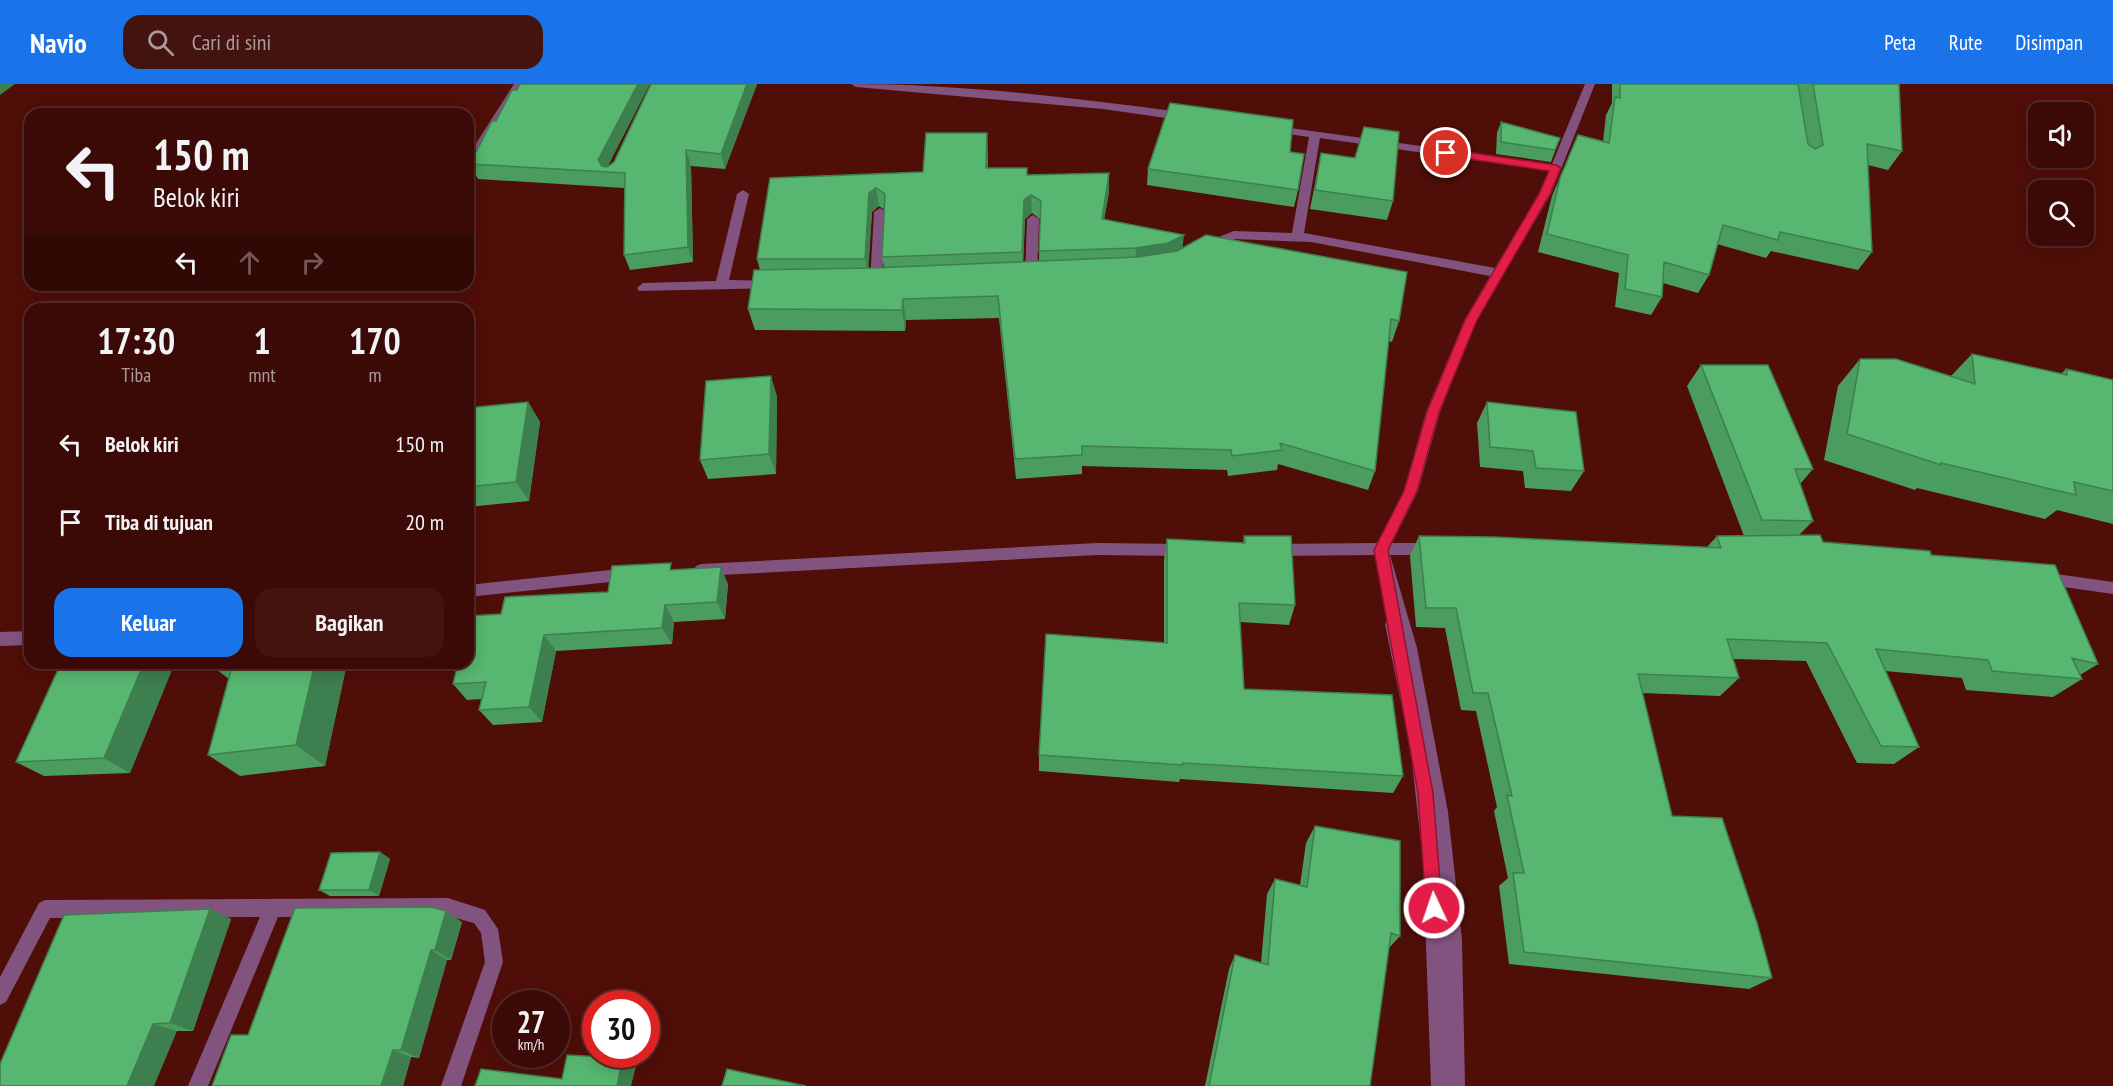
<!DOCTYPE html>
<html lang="id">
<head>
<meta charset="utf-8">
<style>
  body { margin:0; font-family:"PT Sans Narrow",sans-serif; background:#431310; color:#f1f3f6; height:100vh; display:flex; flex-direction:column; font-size:22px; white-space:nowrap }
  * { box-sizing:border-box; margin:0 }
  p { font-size:20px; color:#ac9a9b }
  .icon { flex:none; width:33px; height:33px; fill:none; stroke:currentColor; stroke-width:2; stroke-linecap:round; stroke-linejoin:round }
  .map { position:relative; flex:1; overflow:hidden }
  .sheet { position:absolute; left:24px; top:219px; width:450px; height:366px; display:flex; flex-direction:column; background:#3c0a06; border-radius:18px; box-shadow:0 3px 15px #0003,0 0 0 2px #552b28 }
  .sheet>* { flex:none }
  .guide { position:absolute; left:24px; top:24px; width:450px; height:183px; border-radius:18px; box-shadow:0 3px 15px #0003,0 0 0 2px #552b28; background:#3c0a06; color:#f1f3f6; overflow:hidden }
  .controls { position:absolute; left:2028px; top:18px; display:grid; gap:12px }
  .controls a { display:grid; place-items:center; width:66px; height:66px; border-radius:12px; background:#3c0a06; box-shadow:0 3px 15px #0003,0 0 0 2px #552b28; font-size:30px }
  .speed { position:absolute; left:492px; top:906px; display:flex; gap:12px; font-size:30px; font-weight:700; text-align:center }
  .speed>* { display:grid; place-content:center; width:78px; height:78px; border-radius:50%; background:#3c0a06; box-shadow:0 3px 15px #0003,0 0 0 2px #552b28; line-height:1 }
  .speed small { font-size:15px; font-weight:400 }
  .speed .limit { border:9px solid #d22; background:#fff; color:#111 }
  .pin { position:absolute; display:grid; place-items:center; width:51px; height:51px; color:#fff; margin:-26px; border:3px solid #fff; border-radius:50%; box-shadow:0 2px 6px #0007 }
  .me { position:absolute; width:66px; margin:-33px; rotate:357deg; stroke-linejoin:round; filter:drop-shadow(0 0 4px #0008) }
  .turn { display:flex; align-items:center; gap:21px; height:126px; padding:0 30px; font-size:27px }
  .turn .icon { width:78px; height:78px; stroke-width:2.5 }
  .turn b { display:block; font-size:42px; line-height:51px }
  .lanes { display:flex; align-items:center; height:57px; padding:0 30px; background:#0003; justify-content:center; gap:30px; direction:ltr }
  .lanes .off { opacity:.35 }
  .eta { display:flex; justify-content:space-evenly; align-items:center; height:102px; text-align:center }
  .eta b { font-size:36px; font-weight:700; line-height:42px }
  .primary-button { display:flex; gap:12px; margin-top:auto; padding:12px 30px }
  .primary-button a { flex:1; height:69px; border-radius:18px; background:#1a73e8; color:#fff; font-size:24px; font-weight:700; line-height:69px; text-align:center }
  .primary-button a+a { background:#431310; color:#f1f3f6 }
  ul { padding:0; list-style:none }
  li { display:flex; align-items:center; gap:18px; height:78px; padding:0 30px }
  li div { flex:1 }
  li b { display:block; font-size:22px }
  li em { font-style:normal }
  header { display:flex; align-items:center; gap:36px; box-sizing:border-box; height:84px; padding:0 30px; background:#1a73e8; color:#fff }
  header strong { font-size:28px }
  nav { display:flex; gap:33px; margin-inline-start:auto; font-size:21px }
  .search { width:420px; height:54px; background:#431310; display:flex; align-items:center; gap:15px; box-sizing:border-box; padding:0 21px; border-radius:18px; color:#ac9a9b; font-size:22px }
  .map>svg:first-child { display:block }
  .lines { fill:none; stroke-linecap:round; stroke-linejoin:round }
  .street { fill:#83537f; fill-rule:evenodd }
  .wall { fill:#4b9d5f; fill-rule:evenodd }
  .shaded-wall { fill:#3d7f4e }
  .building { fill:#57b66f; stroke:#3d7f4e; stroke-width:1.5 }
  .route { fill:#e11d48; stroke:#92132f; stroke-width:1.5 }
</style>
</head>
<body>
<header>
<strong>Navio</strong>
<div class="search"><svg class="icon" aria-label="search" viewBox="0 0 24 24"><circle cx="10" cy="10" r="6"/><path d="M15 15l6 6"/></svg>Cari di sini</div>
<nav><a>Peta</a><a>Rute</a><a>Disimpan</a></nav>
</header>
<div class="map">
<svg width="2113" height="1002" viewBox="0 0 2113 1002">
  <rect width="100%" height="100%" fill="#500e08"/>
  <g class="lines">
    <!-- street -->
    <path class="street" d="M514,0h10l-52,84 -4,1v-13z
      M851,0c112,0 225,14 336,29l6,4 -6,4 -84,-12 -247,-22z
      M1585,0h10l-44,110 -74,125 -37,93 -22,79 -26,52h40l5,2 2,4 -2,4 -5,2h-42l27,93 31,164 14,128 3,146h-34l-8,-226 -11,-97 2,-5 7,-2 -9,-52 -10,-1 -2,-5 -15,-74 3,-5 5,-2 -18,-62 -102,1 -5,-2 -2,-4 2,-4 5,-2 104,-1 27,-52 22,-79 39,-93 25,-43 -179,-34 -76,-3 -30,12 -6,-4 2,-3 33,-13 58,2 17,-96 -40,-6v-6l283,39zM1320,54l229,33 -10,23 -44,74 -191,-35z
      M743,106l6,4 -20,86 41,1 6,4 -2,3 -135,3 -2,-3 6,-5 73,-2 21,-87z
      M880,124l6,4 -4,71 -6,4 -6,-4 4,-71z
      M1033,131l6,4 -2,58 -6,4 -6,-4 2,-58z
      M1097,459l86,1 5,2 2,4 -2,4 -5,2 -86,-1 -396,21 -5,-2 -2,-4 2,-4 5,-2z
      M629,484l5,2 2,4 -2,4 -5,2 -161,17v-12z
      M2042,488l71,10v12l-71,-10 -5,-2 -2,-4 2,-4z
      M30,547v14l-30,1v-14z
      M448,814l37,12 13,19 5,33 -42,124h-20l44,-124 -4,-29 -7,-10 -26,-7 -170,1 -70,169h-20l72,-169 -210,1 -44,84 -6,3v-28l39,-74 6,-3z"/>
  </g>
  <!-- wall -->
  <path class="wall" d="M757,0l-32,85 -34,-3 2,96 -63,8 -6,-15v-67l-146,-9 -8,-15 26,-43 113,45z
    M1612,0h186l10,60 -10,-60h101l3,67 -14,19 -20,-5 4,87 -14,18 -87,-19 -5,7 -49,-14 -8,31 -11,18 -35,-10 -1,14 -11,18 -36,-8 4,-34 -81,-21 14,-56 26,-61 25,7 3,-27 6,-12z
    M1501,38l59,16 -9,24 -55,-8 1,-21z
    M988,68v16l39,7 82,17 -5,28 78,28 217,73 -7,21 -3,-1 -14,130 -7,19 -90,-26 -1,6 -49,6 -1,-6 -145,-4v8l-66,5 -17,-161 -93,2 -1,11 -150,-1 -7,-21 12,-39 -3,-11 13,-81 153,-6zM879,122l6,4 -3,47 2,10 -16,1 4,-56zM1032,129l8,6 -1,42 -16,1 2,-43z
    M1290,68l8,38 -4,17 -147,-22 1,-16z
    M1321,69l72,48 -6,19 -77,-11z
    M1972,270l89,20 5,-5 47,11v144l-56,-14 -12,9 -128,-31 -2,2 -91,-30 14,-74 22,-27 91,17z
    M1701,281l112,104 -13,15 13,37 -15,15 25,6 108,13 167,109 -18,11 2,4 -29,18 -87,-7 -4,-12 -77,-7 34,76 -25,17 -37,-1 -51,-102 -73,-2 6,19 -19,18 -78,-3 30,123 100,162 -23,11 -240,-25 -10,-78 9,-8 -14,-67 3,-4 -21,-96 -15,-1 -16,-82 -29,-1 -6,-71 9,-20 288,11 10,-11h27l-57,-150z
    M777,312l-1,78 -68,5 -8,-19z
    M528,318l12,20 -11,79 -61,6v-99z
    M1487,318l97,69 -13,20 -46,-3 -2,-17 -43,-4 -3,-44z
    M1244,452l51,69 -6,20 -49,-3 4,67 159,87 -10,17 -213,-14 -1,3 -140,-11v-16l125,-113v-82l3,-21 76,4z
    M674,486l54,14 -3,35 -51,3 -2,22 -116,7 -14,71 -49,3 -14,-15 3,-11 -15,1 -14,-16 155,-92z
    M61,579h107l5,4 -43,106 -86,3 -28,-14z
    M208,579h139l-22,103 -85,10 -32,-21 21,-76z
    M1315,742l85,110 -11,12 -19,138h-165l24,-117 6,-14 26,8 6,-69 8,-15 25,6 6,-42z
    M380,768l10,7 -11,37h-49l-11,-6z
    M210,825l21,10 -38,112h-16l-177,55z
    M462,838l-11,38h-4l-28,98 -8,-1 -8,29h-191l36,-51z"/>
  <!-- shaded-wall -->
  <path class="shaded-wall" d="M0,0h15l-15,11z
    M638,0h12l-45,88 -7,-12z
    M747,0h10l-32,85 -4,-15z
    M987,49l1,19 -1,35 -1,-19z
    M686,66l5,16 2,96 -5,-15z
    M1109,89v19l-8,46 1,-19z
    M876,104l3,18 -7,6 -4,65 -3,-18 4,-66z
    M1031,111l1,18 -7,6 -2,51 -1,-18 2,-52z
    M1184,151l-2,18 -47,13 1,-18z
    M903,215l3,21 -1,11 -3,-21z
    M771,292l6,20 -1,78 -7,-20z
    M528,318l12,20 -11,79 -13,-19z
    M721,483l7,17 -3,35 -8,-17z
    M665,521l9,17 -2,22 -10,-16z
    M544,551l12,16 -14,71 -13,-15z
    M144,579h24l5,4 -43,106 -26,-15z
    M315,579h32l-22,103 -29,-21z
    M380,768l10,7 -11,37 -10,-6z
    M210,825l21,10 -38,112 -23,-8z
    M446,827l16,11 -11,38 -16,-10z
    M431,866l16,10 -28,98 -18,-8z
    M153,940l24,7 -23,55h-27z
    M393,966l18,7 -8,29h-22z
    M623,974l13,8 -5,20h-14z"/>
  <!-- building -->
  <path class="building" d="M520,0h118l-40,76 4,6 5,1 7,-5 37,-78h96l-26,70 -35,-4 2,97 -64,8 1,-82 -155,-9 22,-43h4l16,-31h5z
    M1620,0h178l10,60 7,5 8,-4 -10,-61h86l3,67 -35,-7 5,108 -92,-20 -2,8 -55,-15 -14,50 -45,-13 -2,35 -37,-8 3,-34 -81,-21 13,-56 18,-43 31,8 6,-46 5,1z
    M1170,19l123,17 -3,32 14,2 -6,36 -150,-21z
    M1501,38l59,16 -5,12 -54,-8z
    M1364,43l35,5 -6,69 -78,-11 6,-37 34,5z
    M926,49h61l-1,35h41v7l82,-2 -7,46 82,16 -16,8 -32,5 -97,3 2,-50 -10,-6 -7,5 -2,52 -140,5 3,-63 -9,-6 -7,5 -4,66h-108l13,-81 153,-6z
    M1206,151l201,37 -8,49 -8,-2 -16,152 -95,-28 2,7 -50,6 -1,-6 -149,-4v9l-67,4 -17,-163 -95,3 -1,11 -154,-1 6,-39 118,-2 265,-11 40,-6z
    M1972,270l95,21 -1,-6 47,11v111l-39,-9 2,13 -135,-32v2l-94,-31 13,-75h36l79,25z
    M1701,281h67l45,104h-18l18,52 -51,-1z
    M771,292l-2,78 -69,6 6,-79z
    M528,318l-12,80 -48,5v-79z
    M1487,318l89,10 8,59 -48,-3 -3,-17 -43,-4z
    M1820,451l3,7 107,9 1,4 124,10 43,99 -26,-6 10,21 -90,-8 -4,-11 -112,-11 43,98 -38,-1 -54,-103 -100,-4 12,39 -101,-4 34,142 50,2 35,105 15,55 -248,-26 -11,-79h11l-17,-78 5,1 -24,-103h-15l-17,-85h-30l-7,-72 76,1 226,11 -4,-12z
    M1244,452h47l4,69 -56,-2 5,86 148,6 11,81 -220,-13v2l-144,-10 7,-121 121,9v-104l78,4z
    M671,479l-1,7 51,-3 -4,35 -52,3 -3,23 -118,7 -15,72 -50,3 7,-28 -33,2 5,-21h10v-47l33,-2 4,-17 103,-5 4,-26z
    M61,579h83l-40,95 -88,4z
    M233,579h82l-19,82 -88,10z
    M1315,742l85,15v95l-9,-3 -21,153h-161l26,-131 33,10 7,-86 32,8z
    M380,768l-11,38h-50l12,-37z
    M431,823l15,4 -11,39h-4l-30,100h-8l-12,36h-169l19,-51h17l47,-127z
    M210,825l-40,114 -17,1 -26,62h-127v-22l64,-149z
    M567,971l56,3 -6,28h-142l6,-17 81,10z
    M727,985l79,17h-84z"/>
  <!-- route -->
  <path class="route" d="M1446,65l110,16 5,3 -11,26 -73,126 -38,92 -22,79 -29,59 45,243 9,115 -2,6 -6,2 -6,-2 -2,-6 -8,-115 -44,-243 30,-59 23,-79 38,-92 74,-126 10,-23 -106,-16 -2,-2z"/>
</svg>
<div class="controls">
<a><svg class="icon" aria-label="sound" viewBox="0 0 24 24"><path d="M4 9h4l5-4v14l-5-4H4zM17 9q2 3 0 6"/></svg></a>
<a><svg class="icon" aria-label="search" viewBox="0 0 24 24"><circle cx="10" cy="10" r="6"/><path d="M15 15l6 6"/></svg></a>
</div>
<div class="speed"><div>27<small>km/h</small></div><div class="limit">30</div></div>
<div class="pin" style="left:1446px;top:69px;background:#d93025"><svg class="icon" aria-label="arrive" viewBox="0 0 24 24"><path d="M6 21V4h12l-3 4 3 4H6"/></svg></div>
<svg class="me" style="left:1434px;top:824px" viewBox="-20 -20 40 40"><circle r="17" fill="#e11d48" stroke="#fff" stroke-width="3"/><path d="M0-11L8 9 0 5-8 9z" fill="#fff"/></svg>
<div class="guide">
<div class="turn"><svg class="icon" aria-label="left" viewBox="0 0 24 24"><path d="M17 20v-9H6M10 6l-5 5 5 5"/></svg><div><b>150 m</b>Belok kiri</div></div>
<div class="lanes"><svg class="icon" aria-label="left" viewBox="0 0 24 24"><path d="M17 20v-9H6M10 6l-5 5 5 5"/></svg><svg class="icon off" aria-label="ahead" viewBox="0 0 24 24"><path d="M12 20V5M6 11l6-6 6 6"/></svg><svg class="icon off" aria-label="right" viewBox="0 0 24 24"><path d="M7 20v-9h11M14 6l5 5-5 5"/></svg></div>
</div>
<section class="sheet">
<div class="eta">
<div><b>17:30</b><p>Tiba</p></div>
<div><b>1</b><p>mnt</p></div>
<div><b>170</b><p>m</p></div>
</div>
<ul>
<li><svg class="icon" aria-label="left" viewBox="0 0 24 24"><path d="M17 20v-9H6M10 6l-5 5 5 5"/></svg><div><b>Belok kiri</b></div><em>150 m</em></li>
<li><svg class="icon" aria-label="arrive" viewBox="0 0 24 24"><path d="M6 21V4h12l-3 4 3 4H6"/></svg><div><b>Tiba di tujuan</b></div><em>20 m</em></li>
</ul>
<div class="primary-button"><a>Keluar</a><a>Bagikan</a></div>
</section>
</div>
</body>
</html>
